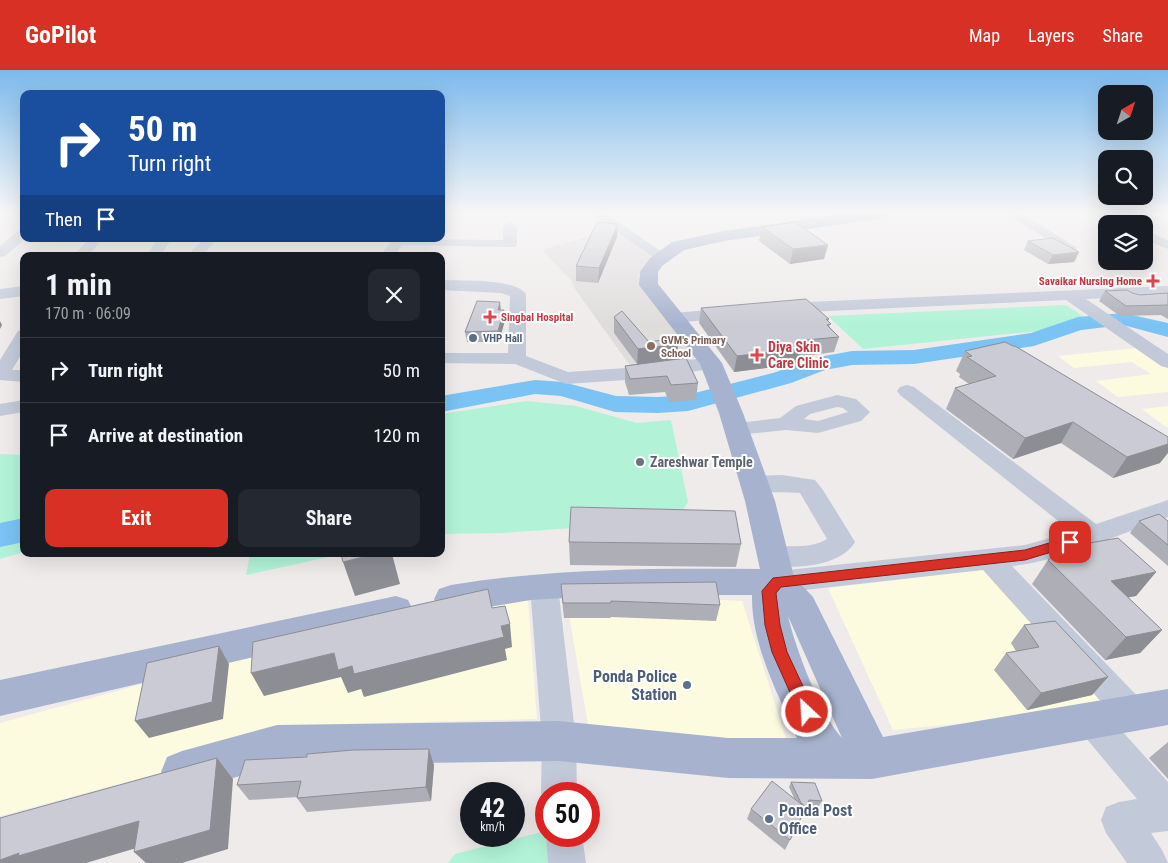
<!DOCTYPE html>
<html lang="en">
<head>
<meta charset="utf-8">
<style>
  body { margin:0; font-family:"Roboto Condensed",sans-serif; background:#242831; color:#f1f3f6; height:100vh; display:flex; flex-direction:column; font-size:19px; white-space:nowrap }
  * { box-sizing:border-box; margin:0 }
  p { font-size:16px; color:#9ea1a6 }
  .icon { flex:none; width:28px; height:28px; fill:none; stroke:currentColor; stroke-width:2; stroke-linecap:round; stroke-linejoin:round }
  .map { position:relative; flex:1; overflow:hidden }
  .panel { position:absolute; left:20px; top:182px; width:425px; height:305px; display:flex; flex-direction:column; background:#171b24; border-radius:10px; box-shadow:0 5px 20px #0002 }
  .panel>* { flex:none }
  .guide { position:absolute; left:20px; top:20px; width:425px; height:152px; border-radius:10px; box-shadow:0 5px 20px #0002; background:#1a4fa0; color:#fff; overflow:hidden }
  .needle { width:32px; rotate:39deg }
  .controls { position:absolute; left:1098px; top:15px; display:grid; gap:10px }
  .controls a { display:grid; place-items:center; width:55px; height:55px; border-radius:10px; background:#171b24; box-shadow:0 5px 20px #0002; font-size:25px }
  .speed { position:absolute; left:460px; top:712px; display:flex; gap:10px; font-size:25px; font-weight:700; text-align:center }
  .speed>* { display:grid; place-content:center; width:65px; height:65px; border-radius:50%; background:#171b24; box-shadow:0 5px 20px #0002; line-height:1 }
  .speed small { font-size:12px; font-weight:400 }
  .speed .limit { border:8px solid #d22; background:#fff; color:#111 }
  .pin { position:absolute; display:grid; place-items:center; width:42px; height:42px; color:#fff; margin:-21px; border-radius:10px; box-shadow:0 2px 8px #0006 }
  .me { position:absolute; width:55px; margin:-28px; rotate:335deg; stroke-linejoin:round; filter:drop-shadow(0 0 4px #0008) }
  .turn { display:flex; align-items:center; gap:18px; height:105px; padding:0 25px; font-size:22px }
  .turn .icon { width:65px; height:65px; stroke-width:2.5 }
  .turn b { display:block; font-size:35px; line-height:42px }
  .then { display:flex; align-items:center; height:48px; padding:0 25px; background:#0003; gap:10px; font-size:19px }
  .round { display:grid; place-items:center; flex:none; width:52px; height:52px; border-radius:10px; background:#242831 }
  .headline { display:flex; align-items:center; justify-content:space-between; height:85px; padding:0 25px }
  h1 { font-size:30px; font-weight:700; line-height:38px }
  .cta { display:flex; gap:10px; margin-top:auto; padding:10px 25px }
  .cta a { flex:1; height:58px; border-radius:10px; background:#d93025; color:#fff; font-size:20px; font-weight:700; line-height:58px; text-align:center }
  .cta a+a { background:#242831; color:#f1f3f6 }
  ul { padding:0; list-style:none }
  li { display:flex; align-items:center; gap:15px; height:65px; padding:0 25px; border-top:1px solid #363941 }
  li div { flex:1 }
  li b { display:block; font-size:19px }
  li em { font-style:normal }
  header { display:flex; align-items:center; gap:30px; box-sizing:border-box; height:70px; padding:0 25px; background:#d93025; color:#fff }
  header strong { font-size:24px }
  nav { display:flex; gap:28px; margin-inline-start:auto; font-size:18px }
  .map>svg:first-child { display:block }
  .commercial { fill:#fdfbdf }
  .education { fill:#dfdcdc }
  .green { fill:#b2f3d8 }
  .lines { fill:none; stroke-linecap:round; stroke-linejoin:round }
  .river { fill:#7ac3f4; fill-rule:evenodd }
  .minor { fill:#c2c9d8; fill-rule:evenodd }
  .major { fill:#a7b3ce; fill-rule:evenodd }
  .wall { fill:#aeafb6 }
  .shaded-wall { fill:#8d8e94 }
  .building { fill:#cacbd4; stroke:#8d8e94 }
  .route { fill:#d93025; stroke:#8d1f18 }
  .health-dot { fill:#e0444e; stroke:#fff; stroke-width:2 }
  .service-dot { fill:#5c6f8a; stroke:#fff; stroke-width:2 }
  .education-dot { fill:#8d6e63; stroke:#fff; stroke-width:2 }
  .worship-dot { fill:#6b7280; stroke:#fff; stroke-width:2 }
  .labels { text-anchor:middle; stroke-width:4; stroke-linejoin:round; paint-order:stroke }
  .far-health-label { font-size:11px; font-weight:bold; fill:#be3a42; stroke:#fff; text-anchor:end }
  .far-service-label { font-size:11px; font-weight:bold; fill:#4e5e75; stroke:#fff; text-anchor:start }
  .far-education-label { font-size:11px; font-weight:bold; fill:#785e54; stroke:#fff; text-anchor:start }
  .health-label { font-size:14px; font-weight:bold; fill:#be3a42; stroke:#fff; text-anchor:start }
  .worship-label { font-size:14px; font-weight:bold; fill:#5b616d; stroke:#fff; text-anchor:start }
  .near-service-label { font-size:16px; font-weight:bold; fill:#4e5e75; stroke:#fff; text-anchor:end }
</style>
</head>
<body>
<header>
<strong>GoPilot</strong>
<nav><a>Map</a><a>Layers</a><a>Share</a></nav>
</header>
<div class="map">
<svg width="1168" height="793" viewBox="0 0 1168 793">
  <rect width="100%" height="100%" fill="#eeebea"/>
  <!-- commercial -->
  <path class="commercial" d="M1137,278l31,20v24l-50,5 -22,-16 55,-7 -19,-12 -58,6 -16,-12z
    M1168,336v21h-2l-24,-18z
    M988,499l122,140 -217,21 -65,-142z
    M565,522l177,9 47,147 -199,-12z
    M528,530l9,119 -195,5 -342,92v-93l245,-67z"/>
  <!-- education -->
  <path class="education" d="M615,159l36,28 -13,18 2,8 55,74 -5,4 -56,10 -59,-82 -3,-8 -30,-31z"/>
  <!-- green -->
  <path class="green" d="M1066,235l30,20 -233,24 -35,-33z
    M527,331l49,5 61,17 34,-3 17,82 -13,19 -173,12 -61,1v-120z
    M0,384l24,1v97l-24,7z
    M250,484h92l-96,21z
    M546,761l6,32h-104l7,-9z"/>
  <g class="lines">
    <!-- river -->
    <path class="river" d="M1123,243l45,10v14l-45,-12 -42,5 -47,16 -120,18 -62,1 -27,5 -34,13 -103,28 -30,2 -43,-1 -54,-16 -26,-2 -94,18v-16l94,-16 28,2 53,14 42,1 29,-2 86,-22 46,-16 33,-6 62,-1 117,-17 47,-16z
      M24,448v24l-24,5v-24z"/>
    <!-- minor -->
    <path class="minor" d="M592,144h15l62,43 -2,3h-10z
      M1007,144h16l54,34 -2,3h-10z
      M1095,144h17l16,10h-17z
      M510,152l7,4v18l-2,3 -113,-2 -8,11h-14l13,-17 110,1v-14z
      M24,159v10h1l-20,17 -5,1v-11l19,-16z
      M1144,160l24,10v9l-24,-10z
      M89,169h14l-15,17h-15z
      M158,169h14l-12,17h-14z
      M203,169h14l-15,17h-15z
      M441,210c19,1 74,-2 85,14v62l42,16 72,-5 71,-10 7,2 2,4 -2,4 -7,2 -71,10 -74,5 -51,-20 -74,-1v-10h67l2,-57 -9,-3 -60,-3z
      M24,216v10l-24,3v-10z
      M1168,216v10l-82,3 82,55v14l-7,-2 -95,-66 -281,13 -6,-2 -2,-3 2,-3 6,-2z
      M731,238l6,1 2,4 -2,4 -63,6 -6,-1 -2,-4 2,-4 6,-1z
      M24,260v20l-12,20h12v12l-24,-2v-20l18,-29z
      M907,315l7,2 182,137 72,-24v17c-47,17 -108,44 -156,49l131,136 5,11 -5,11 -11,4 -11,-4 -138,-154 -205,23 -10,-4 -3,-7 3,-7 10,-4 247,-26 47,-13 -172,-137 -3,-4 3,-4z
      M837,325l19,4 14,13 -9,9 -43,12 -32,-3 -50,5 -7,-1 -4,-5 4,-5 51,-6 16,-12zM837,337l6,1 5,4 -30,9 -14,-2 6,-5z
      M24,330v12l-24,4v-12z
      M782,405l33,5 8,10 32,52c-14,25 -66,29 -90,21l-4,-7 4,-7c21,-6 42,2 62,-10l-27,-46c-18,-2 -37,1 -54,-3l-4,-6 4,-6 8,-2z
      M544,505l10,3 4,8 18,155 1,53h-31v12l-5,-12 1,-53 -12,-155 4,-8z
      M1091,635l11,4 66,73v49l-17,2 11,17 6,13h-41l-21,-30 -5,-13 5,-13 13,-5 18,-3 -57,-68 -5,-11 5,-11z
      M546,764v2h36l4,27h-38l-2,-27z"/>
    <!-- major -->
    <path class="major" d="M843,144h44l-2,3 -6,2 -155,22 -40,9 -22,16 -4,6v12l64,79 21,50 32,88 19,76 19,20 70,140 285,-48v36l-296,54 -144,-1 -169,-17 -282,4 -95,28 -15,-6 -6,-15 6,-15 15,-6 95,-26 282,-4 169,17h69c-19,-44 -46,-94 -45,-143h-139l-82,5 -80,13 -12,-4 -5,-10 5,-10 12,-4c103,-17 205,-17 309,-16l-15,-68 -26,-88 -19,-49 -61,-79 1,-13 10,-14 22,-16 52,-11zM788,546l54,122c-21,-22 -47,-91 -54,-122z
      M396,526l12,4 5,10 -5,10 -12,4 -396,92v-36z"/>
  </g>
  <!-- wall -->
  <path class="wall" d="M762,157l66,18 -4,14 -34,5 -31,-23z
    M617,167l-19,46 -22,-2v-15z
    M1028,171l51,11 -5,10 -26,2 -24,-14z
    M1105,221l35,4 28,-2v26l-7,-4 -41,1 -21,-15z
    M701,238l128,11 -1,2 2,7 9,9 -5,15 -29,4 -1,2 -4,1 -2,5 -64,8 -35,-49z
    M501,240l4,10 -6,22h-32l-2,-10z
    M614,247l35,25 28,17 21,24 -2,17 -27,2 -4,-10 -36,3 -4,-13v-16l12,-2 -23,-31z
    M965,281l195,112 -47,15 -52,-35 -48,16 -67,-50 9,-21 14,-4 -10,-7 1,-3 -4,-3z
    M1139,451h29v45l-38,-33z
    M569,472l172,2 -5,23 -166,-2z
    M1048,490l108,12 -20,24 -8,1 34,33 -22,23 -35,7 -73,-76z
    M561,514l159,21 -4,16 -105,-4 -1,1h-46l-2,-18z
    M1024,555l84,52 -16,18 -65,15 -33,-40 12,-17 10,-2 -5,-8z
    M1168,672v37l-19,-21z
    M434,695l-3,36 -124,11 -10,-14 1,-1 -49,3 -12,-15z
    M791,712l31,19 -3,5h-12l-22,44 -38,-31 4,-10 43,-11 -5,-11z"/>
  <!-- shaded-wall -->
  <path class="shaded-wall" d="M618,154l-1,13 -19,46 1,-15z
    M828,175l-4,14 -34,5 3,-15z
    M1079,182l-5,10 -26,2 5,-9z
    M500,232l1,10 -3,-2z
    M504,240l1,10 -6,22 -1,-11z
    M0,251l2,4 -2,4z
    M678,274l-1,16 -40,5 1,-16z
    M802,278l-4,16 -64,8 3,-16z
    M1073,352l-12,21 -48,16 12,-21z
    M1168,374v9l-8,10 -47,15 14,-21z
    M375,484h17l8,30 -45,12 -12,-34z
    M1156,502l-20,24 -44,8 19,-23z
    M510,554l2,23 -7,2 2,11 -143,37 -3,-8 -13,4 -7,-16 -77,19 -13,-23 83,-20 18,13z
    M1162,560l-22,23 -35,7 21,-23z
    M219,576l10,18 -6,55 -74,19 -14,-17z
    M1108,607l-16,18 -65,15 14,-17z
    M429,679l5,16 -3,36 -5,-14z
    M217,688l16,21 -5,70 -46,14h-36l-12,-11z
    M139,751l21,20 -74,22h-86v-3l19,-7z"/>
  <!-- building -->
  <path class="building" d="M597,152l21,2 -19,44 -23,-2z
    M795,152l33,23 -35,4 -31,-22z
    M1053,168l26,14 -26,3 -25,-14z
    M1127,220l5,3 8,2 28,-2v12l-42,1 -21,-15z
    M806,229l23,20h-3l5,5 -4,1 12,12 -33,3 2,3 -10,1 4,4 -65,8 -36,-48z
    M477,231l23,1 -2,8h6l-6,21 -33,1z
    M622,241l27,31 27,-4 2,6 -40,5 -24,-32z
    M1005,272l8,4h2l153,91v7l-41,13 -54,-35 -48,16 -70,-50 41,-12 -29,-19 5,-1 -7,-5z
    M686,288l12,25 -27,2 -4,-9 -37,3 -5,-13z
    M571,437l164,4 6,33 -172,-2z
    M1159,444l9,7v24l-29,-24z
    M1118,468l38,34 -45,9 51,49 -36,7 -78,-77 19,-13z
    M341,484h34l-32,8z
    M716,512l4,23 -109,-4v2h-48l-2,-19z
    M488,519l4,19 13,-2 5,18 -9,2 3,11 -150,37 -2,-8 -14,4 -4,-17 -83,20 2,-31z
    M1055,551l53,56 -67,16 -35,-40 33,-6 -15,-22z
    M219,576l-7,56 -77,19 12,-58z
    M429,679l-3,38 -129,11 4,-17 -64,4 8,-25 62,-3v-3l46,-4z
    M217,688l-7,72 -76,22 5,-31 -121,35 1,-3 -19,7v-42z
    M772,711l34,27 -16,32 -39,-31z
    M791,712l24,1 7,18 -13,-1 -3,7 -5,-4z"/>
  <!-- sky -->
  <linearGradient id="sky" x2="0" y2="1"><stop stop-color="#7cbaed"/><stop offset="0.56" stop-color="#f7f6f6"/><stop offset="1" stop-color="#f7f6f6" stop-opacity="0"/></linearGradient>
  <rect width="1168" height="255" fill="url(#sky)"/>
  <!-- route -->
  <path class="route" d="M1070,467l5,1 2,4 -2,3 -50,15 -244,27 -5,6 4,32 7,27 28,60 -3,5 -5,3 -6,-3 -29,-65 -7,-27 -3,-34 11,-13 252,-28z"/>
  <!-- markers -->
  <g class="health-dot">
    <path d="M1150.5 203.5h5v5h5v5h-5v5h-5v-5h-5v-5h5z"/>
    <path d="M487.5 239.5h5v5h5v5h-5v5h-5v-5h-5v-5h5z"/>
    <path d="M754.5 277.5h5v5h5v5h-5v5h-5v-5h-5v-5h5z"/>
  </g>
  <g class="service-dot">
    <circle cx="473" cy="268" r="5"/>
    <circle cx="687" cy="615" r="5"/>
    <circle cx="769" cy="749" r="5"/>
  </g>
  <circle class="education-dot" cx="651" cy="276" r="5"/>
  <circle class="worship-dot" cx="640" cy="392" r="5"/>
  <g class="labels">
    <!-- far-health labels -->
    <g class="far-health-label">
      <text x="1142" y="215">Savaikar Nursing Home</text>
      <text x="501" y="251" text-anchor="start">Singbal Hospital</text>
    </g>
    <!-- far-service labels -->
    <g class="far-service-label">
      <text x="483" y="272">VHP Hall</text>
    </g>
    <!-- far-education labels -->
    <g class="far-education-label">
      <text x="661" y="274">GVM's Primary<tspan x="661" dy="13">School</tspan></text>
    </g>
    <!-- health labels -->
    <g class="health-label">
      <text x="768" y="282">Diya Skin<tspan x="768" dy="16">Care Clinic</tspan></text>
    </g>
    <!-- worship labels -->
    <g class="worship-label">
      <text x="650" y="397">Zareshwar Temple</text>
    </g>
    <!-- near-service labels -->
    <g class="near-service-label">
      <text x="677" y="612">Ponda Police<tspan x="677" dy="18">Station</tspan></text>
      <text x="779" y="746" text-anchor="start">Ponda Post<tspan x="779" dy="18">Office</tspan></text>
    </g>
  </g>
</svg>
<div class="controls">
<a><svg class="needle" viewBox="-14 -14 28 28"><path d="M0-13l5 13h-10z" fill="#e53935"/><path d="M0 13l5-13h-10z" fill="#9ea1a6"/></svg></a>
<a><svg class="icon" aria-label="search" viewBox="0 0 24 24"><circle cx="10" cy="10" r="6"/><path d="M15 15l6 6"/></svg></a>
<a><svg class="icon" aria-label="layers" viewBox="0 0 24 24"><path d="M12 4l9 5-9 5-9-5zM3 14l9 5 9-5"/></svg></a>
</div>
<div class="speed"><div>42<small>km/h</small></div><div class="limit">50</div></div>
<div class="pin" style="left:1070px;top:472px;background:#d93025"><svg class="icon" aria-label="arrive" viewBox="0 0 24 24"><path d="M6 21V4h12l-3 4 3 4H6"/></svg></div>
<svg class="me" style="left:807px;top:642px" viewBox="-20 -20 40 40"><circle r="17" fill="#d93025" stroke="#fff" stroke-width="3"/><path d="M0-11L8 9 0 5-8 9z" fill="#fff"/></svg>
<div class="guide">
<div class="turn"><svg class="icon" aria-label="right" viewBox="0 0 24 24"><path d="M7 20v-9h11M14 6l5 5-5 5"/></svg><div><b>50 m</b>Turn right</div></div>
<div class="then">Then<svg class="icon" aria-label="arrive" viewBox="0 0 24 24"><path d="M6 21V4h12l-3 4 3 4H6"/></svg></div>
</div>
<section class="panel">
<div class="headline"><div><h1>1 min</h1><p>170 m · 06:09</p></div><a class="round"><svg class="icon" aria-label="close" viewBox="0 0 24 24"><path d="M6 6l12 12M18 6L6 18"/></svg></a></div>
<ul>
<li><svg class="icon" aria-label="right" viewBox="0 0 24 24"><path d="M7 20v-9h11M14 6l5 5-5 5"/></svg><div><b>Turn right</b></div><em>50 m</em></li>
<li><svg class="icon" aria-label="arrive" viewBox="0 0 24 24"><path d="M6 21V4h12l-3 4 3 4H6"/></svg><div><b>Arrive at destination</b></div><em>120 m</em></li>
</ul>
<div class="cta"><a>Exit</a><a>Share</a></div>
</section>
</div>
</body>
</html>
